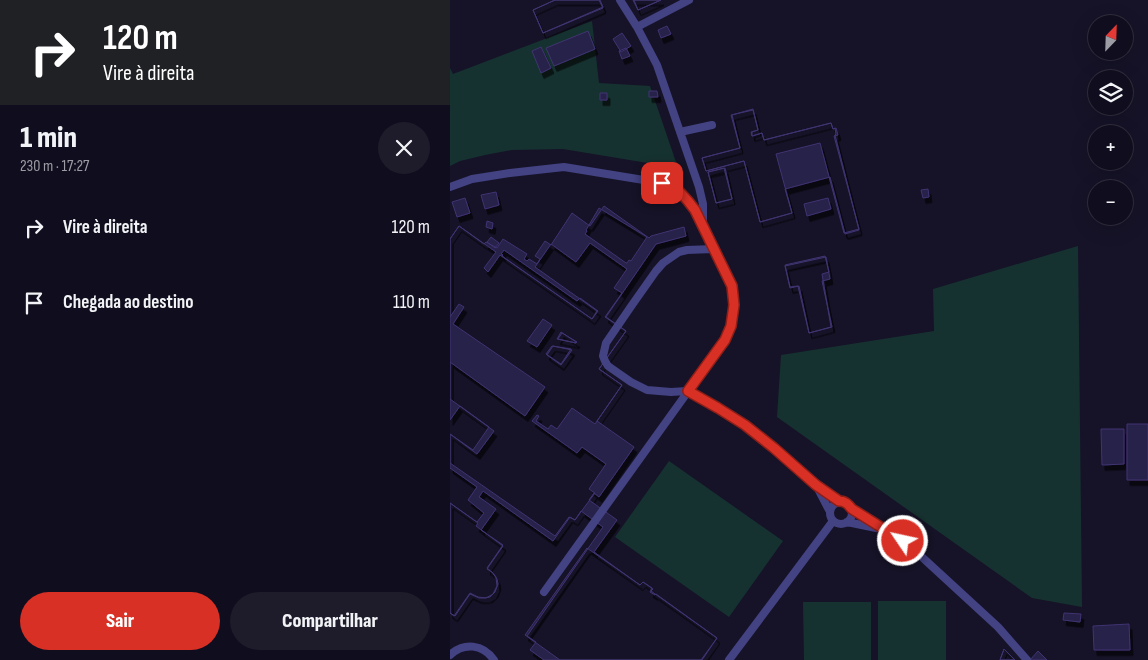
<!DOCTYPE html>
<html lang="pt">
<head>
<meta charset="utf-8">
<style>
  body { margin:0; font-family:"Sofia Sans Condensed",sans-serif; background:#1e1c2b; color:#f1f3f6; height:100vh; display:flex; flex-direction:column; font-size:19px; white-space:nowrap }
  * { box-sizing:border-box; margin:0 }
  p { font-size:16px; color:#9c9ca4 }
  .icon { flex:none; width:28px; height:28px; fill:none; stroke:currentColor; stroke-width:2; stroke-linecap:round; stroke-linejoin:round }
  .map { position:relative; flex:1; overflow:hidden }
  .details { display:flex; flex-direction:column; background:#100e1e; width:450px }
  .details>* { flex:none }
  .banner { background:#202124; color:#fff; overflow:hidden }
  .needle { width:32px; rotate:23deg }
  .fabs { position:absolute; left:638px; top:15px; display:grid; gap:10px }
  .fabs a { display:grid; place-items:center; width:45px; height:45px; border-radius:50%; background:#100e1e; box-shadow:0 5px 20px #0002,0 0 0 1px #302e3c; font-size:25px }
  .pin { position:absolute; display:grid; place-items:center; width:42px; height:42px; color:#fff; margin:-21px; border-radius:10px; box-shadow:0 2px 8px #0006 }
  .me { position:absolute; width:55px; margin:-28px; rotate:304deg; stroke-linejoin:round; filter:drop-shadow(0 0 4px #0008) }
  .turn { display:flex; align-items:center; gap:18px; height:105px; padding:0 20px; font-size:22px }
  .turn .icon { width:65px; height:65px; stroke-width:2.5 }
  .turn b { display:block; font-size:35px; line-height:42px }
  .round { display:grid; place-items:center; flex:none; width:52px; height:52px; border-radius:26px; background:#1e1c2b }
  .overview { display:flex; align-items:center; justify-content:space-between; height:85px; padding:0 20px }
  h1 { font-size:30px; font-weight:800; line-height:38px }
  .primary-button { display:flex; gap:10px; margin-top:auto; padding:10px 20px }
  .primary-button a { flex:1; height:58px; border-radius:30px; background:#d93025; color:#fff; font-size:20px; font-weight:800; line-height:58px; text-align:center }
  .primary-button a+a { background:#1e1c2b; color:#f1f3f6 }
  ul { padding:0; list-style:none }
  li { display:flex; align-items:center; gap:15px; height:75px; padding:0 20px }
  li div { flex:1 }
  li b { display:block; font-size:19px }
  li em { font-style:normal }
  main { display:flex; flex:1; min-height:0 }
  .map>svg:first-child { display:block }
  .green { fill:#163230 }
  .building { fill:#282048; stroke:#403472; fill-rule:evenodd; filter:url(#shadow) }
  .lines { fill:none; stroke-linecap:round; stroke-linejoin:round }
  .lane { stroke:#434283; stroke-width:8 }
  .route-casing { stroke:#8d1f18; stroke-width:12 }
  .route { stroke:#d93025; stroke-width:9 }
</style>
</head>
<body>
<main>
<section class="details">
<div class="banner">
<div class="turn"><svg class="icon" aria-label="right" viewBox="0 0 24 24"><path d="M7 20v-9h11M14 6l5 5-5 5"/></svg><div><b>120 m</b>Vire à direita</div></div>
</div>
<div class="overview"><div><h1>1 min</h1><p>230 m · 17:27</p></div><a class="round"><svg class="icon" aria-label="close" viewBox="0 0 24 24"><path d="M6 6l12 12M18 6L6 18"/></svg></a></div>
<ul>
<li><svg class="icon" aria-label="right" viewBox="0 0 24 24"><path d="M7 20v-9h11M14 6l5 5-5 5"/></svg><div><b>Vire à direita</b></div><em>120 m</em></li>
<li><svg class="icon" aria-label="arrive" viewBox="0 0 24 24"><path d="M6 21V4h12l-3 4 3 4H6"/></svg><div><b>Chegada ao destino</b></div><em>110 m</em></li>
</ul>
<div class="primary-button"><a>Sair</a><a>Compartilhar</a></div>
</section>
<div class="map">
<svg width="698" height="660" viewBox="0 0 698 660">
  <defs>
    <filter id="shadow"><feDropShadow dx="3" dy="5.5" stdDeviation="0" flood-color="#0009"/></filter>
  </defs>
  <rect width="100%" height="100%" fill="#161328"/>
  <!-- green -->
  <path class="green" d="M142,21l7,62 51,3 28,82 -115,-19 -51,1 -27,5 -25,6 -10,5v-98l3,6z
    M628,246l4,361 -50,-9 -255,-181 4,-62 153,-24 -1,-42z
    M219,461l114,80 -54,76 -114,-80z
    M428,601h68v59h-68z
    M353,602h68v58h-67z"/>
  <!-- building -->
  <path class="building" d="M105,0h45l3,7 -60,26 -10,-23z
    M105,0h44l4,8 -60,25 -10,-23z
    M183,0h28l-23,10z
    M184,0h27l-23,10z
    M217,26l4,8 -10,4 -3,-8z
    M138,31l7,18 -41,17 -8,-18z
    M172,33l9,13 -10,6 -8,-13z
    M91,47l10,21 -10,5 -9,-22z
    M176,48l4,8 -8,3 -3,-8z
    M199,91h8l1,6h-9z
    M150,93h7v7h-7z
    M303,109l5,21 -6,2v4l10,-3 2,7 67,-17 2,6 2,-1 1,6 -1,1 24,95 -14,4 -15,-57 -45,12 7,24 -32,9 -16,-61 -38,10 -4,-13 38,-10 -8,-33z
    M303,110l5,20 -7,2 1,4 10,-3 2,7 67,-17 2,6 3,-1 2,7 -4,1 25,93 -15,4 -24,-90 -44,11 16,59 -32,9 -16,-61 -38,10 -4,-13 38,-10 -9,-33z
    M274,168l8,31 -16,4 -8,-31z
    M275,168l7,31 -16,4 -8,-31z
    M478,189l1,8 -6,1 -2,-8z
    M46,192l3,13 -14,4 -4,-14z
    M15,198l5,15 -13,4 -5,-15z
    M378,198l3,11 -24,7 -3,-12z
    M154,206l45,32 2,-2 33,-9 2,9 -30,8 -50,73 20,14 -27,38 23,16 -25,36 37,26 -35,50 -5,-4 -5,7 28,20 -23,32 46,33 3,-3 10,7 -2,2 66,47 -16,22h-157l-14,-10 6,-8 -9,-6 76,-109 -22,-16 -6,9 -5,-3 -17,24 -70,-50 -4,6 17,12 -15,21 22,15 -16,23 6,5 3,4 1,9 -4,8 -7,4 -8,-1 -8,-4 -16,23 -4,-3v-110l27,19 7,-9 -16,-13 9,-13 -27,-19v-34l23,16 16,-23 -29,-21 -10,14v-181l9,-13 25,18 2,-2 11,6 6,-9 24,15 -3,5 3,2 2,-2 8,5 3,-5 -5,-3 10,-15 6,4 21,-32 18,13zM54,250l73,51 3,-3 18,13 -6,8 -90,-63 1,-1 -2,-1zM112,333l15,9 -1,1 -18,-4zM103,346l19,4 -11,15 -14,-10z
    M149,208l48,29 -16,24 -2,-1 -2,3h-1l-41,-29 2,-3 -1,-1z
    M37,221l6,2 -1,6 -6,-2z
    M9,226l37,26 -12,16 4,4 12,-17 92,64 5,-8 -62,-44 16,-23 25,18 14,-19 37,26 -13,19 8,5 -17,24 21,14 -27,38 23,16 -27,39 -23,-16 -15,21 -6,-4 -3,4 -12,-8 3,-5 -2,-1 -5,6 45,32 5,-6 24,17 -17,25 6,4 -6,8 -14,19 -6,-3 -14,19 -105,-73v-29l27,20 17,-23 -44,-32v-37l75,54 20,-29 -92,-63 11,-17 -5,-3 -9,13v-78zM93,319l9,6 -15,22 -10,-6zM111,332l15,10v1l-19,-4zM102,346l19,3 -10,15 -15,-10z
    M41,237l8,6 -4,5 -8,-6z
    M375,256l4,16 -7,2 9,53 -22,6 -11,-47 -8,1 -5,-22z
    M376,257l4,22 -8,2 10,46 -23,6 -10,-47 -9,2 -5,-22z
    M677,424h21v56h-21z
    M651,429h23v35l-22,1z
    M0,503l28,20 -2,3 27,20 -16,23 5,3 5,7 1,5 -3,8 -5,5 -6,1h-5l-9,-4 -15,22 -5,-3z
    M137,548l53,37 3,-3 9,6 -2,4 5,3 1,-1 61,44 -15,22h-142l-35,-25z
    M614,613l17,1 -1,8 -17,-2z
    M679,624l1,26h-36l-1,-24z
    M554,649l11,11h-15z
    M554,649l11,11h-15z
    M588,651l9,9h-17z"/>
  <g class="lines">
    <!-- lane -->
    <path class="lane" d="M170,0l17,27 20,38 42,122 4,17v21
      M187,27l52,-27
      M230,132l32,-7
      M0,187l22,-8 38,-6 54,-6 98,16 17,7 16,20 36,76 3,19 -3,21 -6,14 -181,252
      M263,249l-26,1 -8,2 -16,11 -7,8 -24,34 -26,38 -3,13 2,5 3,5 23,16 16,8 24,2 16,-1 31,17 27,17 29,23 42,37 23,16
      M367,487l12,23
      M380 513a11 11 0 1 1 22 0a11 11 0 1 1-22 0Z
      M402,509l59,38 87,80 29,33
      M397,522l34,7
      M0,655c14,-13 33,-11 44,5
      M279,660l104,-139"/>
  </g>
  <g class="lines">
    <defs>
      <path id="route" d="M212,183l16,7 10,11 7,9 37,76 2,19 -3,21 -6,14 -37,51 30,17 27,17 29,23 42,37 23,16c6,0 9,3 13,8l51,32"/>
    </defs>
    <!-- route casing -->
    <use href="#route" class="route-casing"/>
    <!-- route -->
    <use href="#route" class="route"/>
  </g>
</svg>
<div class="fabs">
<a><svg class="needle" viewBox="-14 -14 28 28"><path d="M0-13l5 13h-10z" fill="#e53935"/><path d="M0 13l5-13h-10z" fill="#9c9ca4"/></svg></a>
<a><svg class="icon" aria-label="layers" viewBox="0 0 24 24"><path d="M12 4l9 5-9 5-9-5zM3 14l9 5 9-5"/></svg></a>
<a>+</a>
<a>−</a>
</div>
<div class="pin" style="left:212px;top:183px;background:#d93025"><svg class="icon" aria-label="arrive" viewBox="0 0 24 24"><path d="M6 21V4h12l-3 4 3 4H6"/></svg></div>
<svg class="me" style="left:453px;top:541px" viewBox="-20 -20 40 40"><circle r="17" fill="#d93025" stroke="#fff" stroke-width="3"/><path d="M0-11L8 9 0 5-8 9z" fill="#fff"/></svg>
</div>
</main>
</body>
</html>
